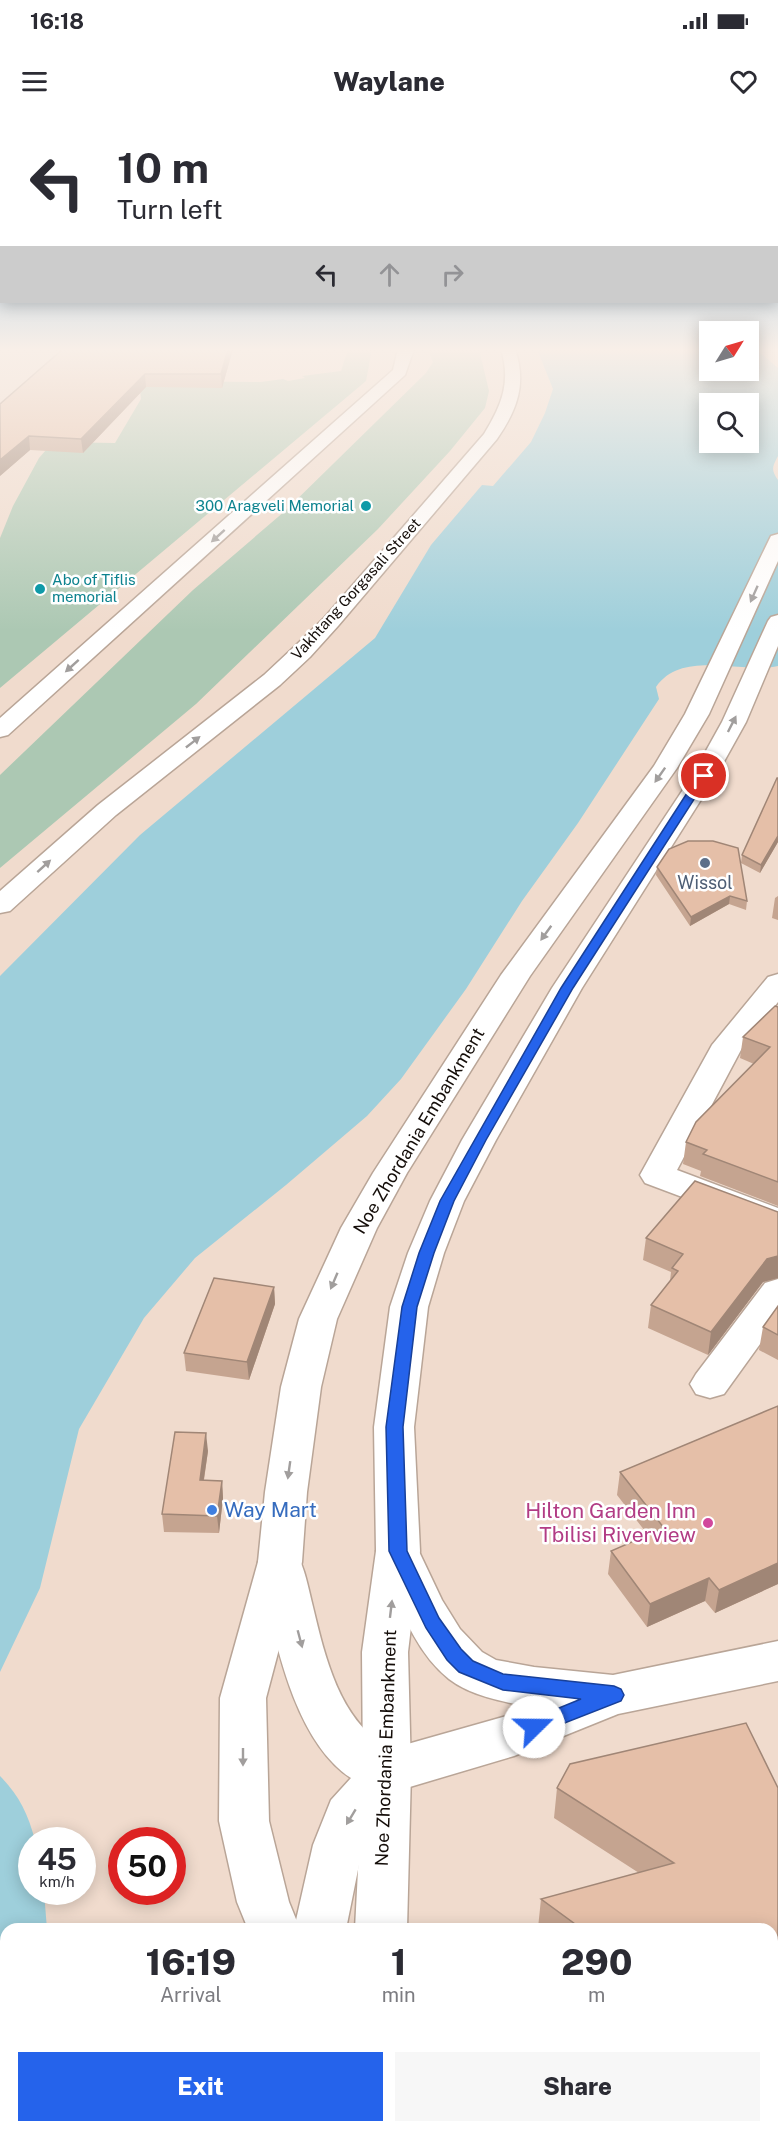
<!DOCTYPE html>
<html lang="en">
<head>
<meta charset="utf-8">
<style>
  body { margin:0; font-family:"Public Sans",sans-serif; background:#f7f7f7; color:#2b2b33; height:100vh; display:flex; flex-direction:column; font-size:22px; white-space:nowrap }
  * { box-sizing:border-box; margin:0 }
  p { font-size:20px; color:#7c7c81 }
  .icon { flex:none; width:33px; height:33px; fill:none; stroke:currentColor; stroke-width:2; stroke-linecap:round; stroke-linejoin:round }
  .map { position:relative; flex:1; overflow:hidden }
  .side { position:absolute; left:0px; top:1803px; width:778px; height:210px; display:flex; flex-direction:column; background:#fff; border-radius:18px 18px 0 0; box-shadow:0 3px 15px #0003 }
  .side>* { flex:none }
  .top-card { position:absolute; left:0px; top:0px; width:778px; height:183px; box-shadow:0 3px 15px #0003; background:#fff; color:#2b2b33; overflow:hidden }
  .needle { width:39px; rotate:53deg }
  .fabs { position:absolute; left:699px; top:201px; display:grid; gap:12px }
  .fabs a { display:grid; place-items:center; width:60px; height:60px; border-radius:0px; background:#fff; box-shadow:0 3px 15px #0003; font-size:30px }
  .speed { position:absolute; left:18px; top:1707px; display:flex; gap:12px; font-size:30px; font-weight:700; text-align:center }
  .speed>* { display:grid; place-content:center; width:78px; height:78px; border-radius:50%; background:#fff; box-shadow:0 3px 15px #0003; line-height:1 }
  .speed small { font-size:15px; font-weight:400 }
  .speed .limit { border:9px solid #d22; background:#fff; color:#111 }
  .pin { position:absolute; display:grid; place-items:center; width:51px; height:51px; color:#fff; margin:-26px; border:3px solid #fff; border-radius:50%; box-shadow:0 2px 6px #0007 }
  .me { position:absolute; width:66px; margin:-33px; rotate:68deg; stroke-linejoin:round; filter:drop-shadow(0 0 4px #0008) }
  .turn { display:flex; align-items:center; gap:21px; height:126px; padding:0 18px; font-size:27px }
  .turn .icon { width:78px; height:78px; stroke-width:2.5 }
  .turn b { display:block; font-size:42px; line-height:51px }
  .lanes { display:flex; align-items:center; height:57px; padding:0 18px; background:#0003; justify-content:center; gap:30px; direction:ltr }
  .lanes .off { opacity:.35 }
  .eta { display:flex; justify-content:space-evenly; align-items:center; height:102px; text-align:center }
  .eta b { font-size:36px; font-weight:800; line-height:42px }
  .primary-button { display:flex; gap:12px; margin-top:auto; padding:12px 18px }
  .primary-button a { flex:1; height:69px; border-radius:0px; background:#2563eb; color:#fff; font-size:24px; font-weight:800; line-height:69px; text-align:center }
  .primary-button a+a { background:#f7f7f7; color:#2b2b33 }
  .status { display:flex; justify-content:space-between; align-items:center; height:42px; padding:0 30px; background:#fff; direction:ltr }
  .status svg { height:16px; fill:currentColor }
  header { display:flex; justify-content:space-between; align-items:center; height:78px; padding:0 18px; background:#fff; font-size:27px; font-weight:800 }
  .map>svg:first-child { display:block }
  .green { fill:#acc8b3 }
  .water { fill:#9ecfdb; fill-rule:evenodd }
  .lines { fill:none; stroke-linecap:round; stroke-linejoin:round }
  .street-casing { stroke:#b9a597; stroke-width:3 }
  .secondary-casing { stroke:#b9a597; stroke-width:3 }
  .primary-casing { stroke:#b9a597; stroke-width:3 }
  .highway-casing { stroke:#b9a597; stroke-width:3 }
  .street { fill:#fff; fill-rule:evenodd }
  .secondary { fill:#fff; fill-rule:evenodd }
  .primary { fill:#fff; fill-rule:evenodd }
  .highway { fill:#fff; fill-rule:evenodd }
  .wall { fill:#c5a490 }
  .shaded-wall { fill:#a08676 }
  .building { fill:#e5bfa8; stroke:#a08676; stroke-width:1.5 }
  .oneway { fill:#a19e9d }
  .route { fill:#2563eb; stroke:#184099; stroke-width:1.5 }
  .culture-dot { fill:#0f9aa8; stroke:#fff; stroke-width:2 }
  .service-dot { fill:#5c6f8a; stroke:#fff; stroke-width:2 }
  .shop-dot { fill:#3f7fe0; stroke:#fff; stroke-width:2 }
  .hotel-dot { fill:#d1479c; stroke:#fff; stroke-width:2 }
  .labels { text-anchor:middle; stroke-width:5; stroke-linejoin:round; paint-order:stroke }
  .far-culture-label { font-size:15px; fill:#0d838f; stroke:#fff; text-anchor:end }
  .far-street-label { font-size:15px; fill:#140d09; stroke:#fff }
  .service-label { font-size:18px; fill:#4e5e75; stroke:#fff }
  .street-label { font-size:18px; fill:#140d09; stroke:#fff }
  .near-shop-label { font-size:21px; fill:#366cbe; stroke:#fff; text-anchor:start }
  .near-hotel-label { font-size:21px; fill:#b23c85; stroke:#fff; text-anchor:end }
</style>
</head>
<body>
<div class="status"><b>16:18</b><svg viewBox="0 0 49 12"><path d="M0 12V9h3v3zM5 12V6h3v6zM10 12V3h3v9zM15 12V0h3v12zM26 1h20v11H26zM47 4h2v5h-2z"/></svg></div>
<header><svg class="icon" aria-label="menu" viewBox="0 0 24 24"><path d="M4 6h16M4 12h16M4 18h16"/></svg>Waylane<svg class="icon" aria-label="heart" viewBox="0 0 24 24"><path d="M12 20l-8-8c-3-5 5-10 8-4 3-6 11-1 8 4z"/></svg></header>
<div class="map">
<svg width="778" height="2013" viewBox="0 0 778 2013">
  <rect width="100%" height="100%" fill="#f0dbcd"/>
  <!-- green -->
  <path class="green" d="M348,229h24l-6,32 -366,307v-150l13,-32 26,-48 14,-16 62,1 26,-44 -2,-18 122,1 22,-3 5,2 17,-3 -3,-2 39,-5z
    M428,229h51l10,42 -4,17 -35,43 -72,78 -182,175 -196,164v-93l193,-185 92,-79 141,-138 7,-11z"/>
  <!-- water -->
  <path class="water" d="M537,229h172l1,21h38l1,-21h7l22,19v88c-6,11 -7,14 0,24v186c-38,8 -96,-17 -122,21l3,12 -81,124 -56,78 -56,88 -65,90 -34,37 -81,69 -91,73 -51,60 -65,111 -39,159 -40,84v-696l140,-141 235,-197 56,-93 51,-60 11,1 38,-44 14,-29 8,-24zM710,284h38v38h-38z
    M0,1656c19,19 28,38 35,64h-3v52h12l3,37h-41v198h29v6h-35z"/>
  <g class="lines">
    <defs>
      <path id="street" d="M778,854v28l-36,46 -65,122 101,38v25l-133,-50 -5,-8 72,-130 56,-68z
        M778,1159v40l-54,75 -14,4 -14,-4 -6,-10 6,-10 69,-91z"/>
      <path id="secondary" d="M398,1414l15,5 29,61 18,29 22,23 14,8 38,7 79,8 165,-34v40l-160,33 -104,42 -111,33 -34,40 -6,16 -17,84h-52l19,-84 18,-45 20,-22c-52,-34 -73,-123 -85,-180 -2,-10 -9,-26 -8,-36 1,-4 5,-9 7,-12l15,-6 15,6c10,18 13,37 18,57 12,50 26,111 73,140l4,2 120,-34 21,-8c-27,-5 -60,-11 -82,-28 -38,-30 -54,-86 -73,-128l7,-12z"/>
      <path id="primary" d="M778,414v27l-69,153 -32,54 -147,208 -123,197 -30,55 -40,91 -16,68 -14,105 -5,70 -36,136 3,123 20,81 11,27h-52l-11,-27 -18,-81 1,-123 38,-136 7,-70 16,-105 18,-68 42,-91 32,-55 128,-198 153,-209 31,-52 84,-174 2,-4z
        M778,495v31l-32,76 -30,54 -134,212 -86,152 -32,61 -20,52 -16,54 -14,120 6,124 -12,101 3,120 -4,157h-52l8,-157 -1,-120 14,-101 -2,-124 16,-120 18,-54 22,-52 32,-61 90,-152 140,-212 30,-54 46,-101 3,-4z
        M345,2007h57l3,6h-58z
        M434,2007h58l3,6h-59z"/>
      <path id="highway" d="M398,229h14l1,3 -8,23 -397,360 -8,2v-19l393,-348z
        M501,229h14c12,35 2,61 -18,90l-159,187 -28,31 -30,28 -164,130 -106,96 -10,2v-22l98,-86 166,-130 30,-28 30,-29 160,-184c18,-29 27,-52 17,-85z"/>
    </defs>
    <!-- street casing -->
    <use href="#street" class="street-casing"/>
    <!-- secondary casing -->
    <use href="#secondary" class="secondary-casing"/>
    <!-- primary casing -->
    <use href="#primary" class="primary-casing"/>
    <!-- highway casing -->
    <use href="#highway" class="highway-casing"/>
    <!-- street -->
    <use href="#street" class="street"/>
    <!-- secondary -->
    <use href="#secondary" class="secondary"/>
    <!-- primary -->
    <use href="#primary" class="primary"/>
    <!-- highway -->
    <use href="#highway" class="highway"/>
  </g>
  <!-- wall -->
  <path class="wall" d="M63,229h170l-11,39 -76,-1 -63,66 -53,-3 -30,26z
    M778,658v64l-18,31 -19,-10 1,-8z
    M657,747l90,34 -1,9 -17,-6 -39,22 -34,-51z
    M778,776v24l-6,-2 3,-20z
    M778,887v199l-78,-30 1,-5 -18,-7 3,-22 68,-78 -14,-6 3,-21z
    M778,1092v66l-15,4 -55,73 -60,-27 3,-23 19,-24 1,-9 -28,-12 3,-22z
    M274,1167l1,17 -26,76 -63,-9 -2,-18z
    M778,1186v54l-19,-10 4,-23z
    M778,1286v178l-63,29 -10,-12 -58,26 -39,-53 3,-23 37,-16 -31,-40 3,-23z
    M208,1331l-4,29 18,1 1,17 -4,35 -55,-1 -2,-18z
    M557,1668h221v249l-6,2v-110h-232l-2,-1 3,-29 98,-26 -85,-55z"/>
  <!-- shaded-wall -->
  <path class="shaded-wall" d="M228,229h5l-11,39 -1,-14z
    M145,254l1,13 -63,66 -2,-14z
    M29,316l1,14 -30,26v-16z
    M778,716v6l-18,31 1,-8z
    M730,776l-1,8 -39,22 1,-9z
    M778,1136v22l-15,4 -55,73 3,-23 56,-73z
    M274,1167l1,17 -26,76 -2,-18z
    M206,1313l2,18 -7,47 -1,-18z
    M222,1361l1,17 -4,35 -2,-17z
    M778,1443v21l-63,29 4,-23z
    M709,1458l-4,23 -58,26 3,-23z
    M778,1891v26l-6,2v-26z"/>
  <!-- building -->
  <path class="building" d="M63,229h165l-7,25h-76l-64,65 -52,-3 -29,24v-56z
    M777,658h1v58l-17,29 -19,-10z
    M688,721h25l25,7 9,53 -17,-5 -39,21 -34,-50 12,-18z
    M775,886l3,1v175l-75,-28 4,-4 -21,-8 10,-20 74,-75 -27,-10z
    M695,1061l83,31v44l-11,3 -56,73 -60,-27 27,-34 -6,-3 11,-14 -37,-16z
    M214,1158l60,9 -27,75 -63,-9z
    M778,1186v29l-15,-8z
    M778,1286v157l-59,27 -10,-12 -59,26 -39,-53 53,-23 -44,-56z
    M175,1312l31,1 -6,47 22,1 -5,35 -55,-2z
    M746,1603l32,65v223l-6,2v-84h-190l-41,-30 133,-36 -117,-75 13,-24z"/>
  <!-- one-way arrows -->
  <defs><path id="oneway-solid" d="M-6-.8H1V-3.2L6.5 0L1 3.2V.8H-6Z" transform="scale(1.5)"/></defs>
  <g class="oneway">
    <use href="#oneway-solid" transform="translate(218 416) rotate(138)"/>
    <use href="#oneway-solid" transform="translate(754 474) rotate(114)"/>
    <use href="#oneway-solid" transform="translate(72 546) rotate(138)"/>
    <use href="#oneway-solid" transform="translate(732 604) rotate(-63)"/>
    <use href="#oneway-solid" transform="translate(193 622) rotate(-38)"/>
    <use href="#oneway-solid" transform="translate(660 655) rotate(125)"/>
    <use href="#oneway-solid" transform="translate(44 746) rotate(-42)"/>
    <use href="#oneway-solid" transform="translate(546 813) rotate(126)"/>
    <use href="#oneway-solid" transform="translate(334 1161) rotate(113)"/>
    <use href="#oneway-solid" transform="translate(289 1350) rotate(98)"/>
    <use href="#oneway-solid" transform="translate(391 1489) rotate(-83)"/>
    <use href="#oneway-solid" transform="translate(300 1519) rotate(75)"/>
    <use href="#oneway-solid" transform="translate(243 1637) rotate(90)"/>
    <use href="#oneway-solid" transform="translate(351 1697) rotate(121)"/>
  </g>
  <!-- sky -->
  <linearGradient id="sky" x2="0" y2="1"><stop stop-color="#8abfe3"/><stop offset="0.45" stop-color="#f8efe8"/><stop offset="1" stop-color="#f8efe8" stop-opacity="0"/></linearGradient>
  <rect width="778" height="511" fill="url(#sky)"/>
  <!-- route -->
  <path class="route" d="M700,653l9,3 -136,212 -87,152 -32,61 -20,52 -17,54 -14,120 4,124 32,67 22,31 12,12 30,13 111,12 7,3 3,6 -3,6 -87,34 -7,-2 -3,-6 3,-6 54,-22 -78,-9 -44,-18 -12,-12 -21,-32 -37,-77 -3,-124 16,-120 17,-54 21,-52 121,-213z"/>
  <!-- markers -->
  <g class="culture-dot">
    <circle cx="366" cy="386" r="6"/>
    <circle cx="40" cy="469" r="6"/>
  </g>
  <circle class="service-dot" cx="705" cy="743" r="6"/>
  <circle class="shop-dot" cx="212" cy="1390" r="6"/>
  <circle class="hotel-dot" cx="708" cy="1403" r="6"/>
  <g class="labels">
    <!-- far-culture labels -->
    <g class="far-culture-label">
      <text x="354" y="391">300 Aragveli Memorial</text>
      <text x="52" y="465" text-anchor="start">Abo of Tiflis<tspan x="52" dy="17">memorial</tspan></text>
    </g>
    <!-- far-street labels -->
    <g class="far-street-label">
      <text transform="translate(356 469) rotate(-48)" y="5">Vakhtang Gorgasali Street</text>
    </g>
    <!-- service labels -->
    <g class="service-label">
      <text x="705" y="769">Wissol</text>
    </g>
    <!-- street labels -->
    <g class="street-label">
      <text transform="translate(419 1011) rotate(-59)" y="6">Noe Zhordania Embankment</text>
      <text transform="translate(386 1628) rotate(-88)" y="6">Noe Zhordania Embankment</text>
    </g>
    <!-- near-shop labels -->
    <g class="near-shop-label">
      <text x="224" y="1397">Way Mart</text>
    </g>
    <!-- near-hotel labels -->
    <g class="near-hotel-label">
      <text x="696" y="1398">Hilton Garden Inn<tspan x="696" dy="24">Tbilisi Riverview</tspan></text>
    </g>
  </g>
</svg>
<div class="fabs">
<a><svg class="needle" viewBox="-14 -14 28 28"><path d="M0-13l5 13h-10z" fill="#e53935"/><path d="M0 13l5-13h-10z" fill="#7c7c81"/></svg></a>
<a><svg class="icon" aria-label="search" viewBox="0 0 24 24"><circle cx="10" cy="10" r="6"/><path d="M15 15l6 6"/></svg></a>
</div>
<div class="speed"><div>45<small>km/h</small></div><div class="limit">50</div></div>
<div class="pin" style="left:704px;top:656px;background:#d93025"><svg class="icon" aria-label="arrive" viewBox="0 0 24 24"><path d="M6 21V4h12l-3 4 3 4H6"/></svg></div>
<svg class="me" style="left:534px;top:1607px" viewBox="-20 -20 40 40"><circle r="19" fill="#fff"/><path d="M0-13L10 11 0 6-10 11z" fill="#2563eb"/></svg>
<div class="top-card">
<div class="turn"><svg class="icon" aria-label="left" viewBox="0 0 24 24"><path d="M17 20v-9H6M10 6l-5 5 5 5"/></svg><div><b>10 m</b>Turn left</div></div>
<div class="lanes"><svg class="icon" aria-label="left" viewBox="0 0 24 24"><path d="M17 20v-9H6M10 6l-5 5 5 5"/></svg><svg class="icon off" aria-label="ahead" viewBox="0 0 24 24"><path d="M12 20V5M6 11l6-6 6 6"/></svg><svg class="icon off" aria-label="right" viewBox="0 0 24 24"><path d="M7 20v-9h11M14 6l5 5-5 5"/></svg></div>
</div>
<section class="side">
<div class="eta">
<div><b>16:19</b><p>Arrival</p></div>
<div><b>1</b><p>min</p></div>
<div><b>290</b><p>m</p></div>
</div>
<div class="primary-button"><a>Exit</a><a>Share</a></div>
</section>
</div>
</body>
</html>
